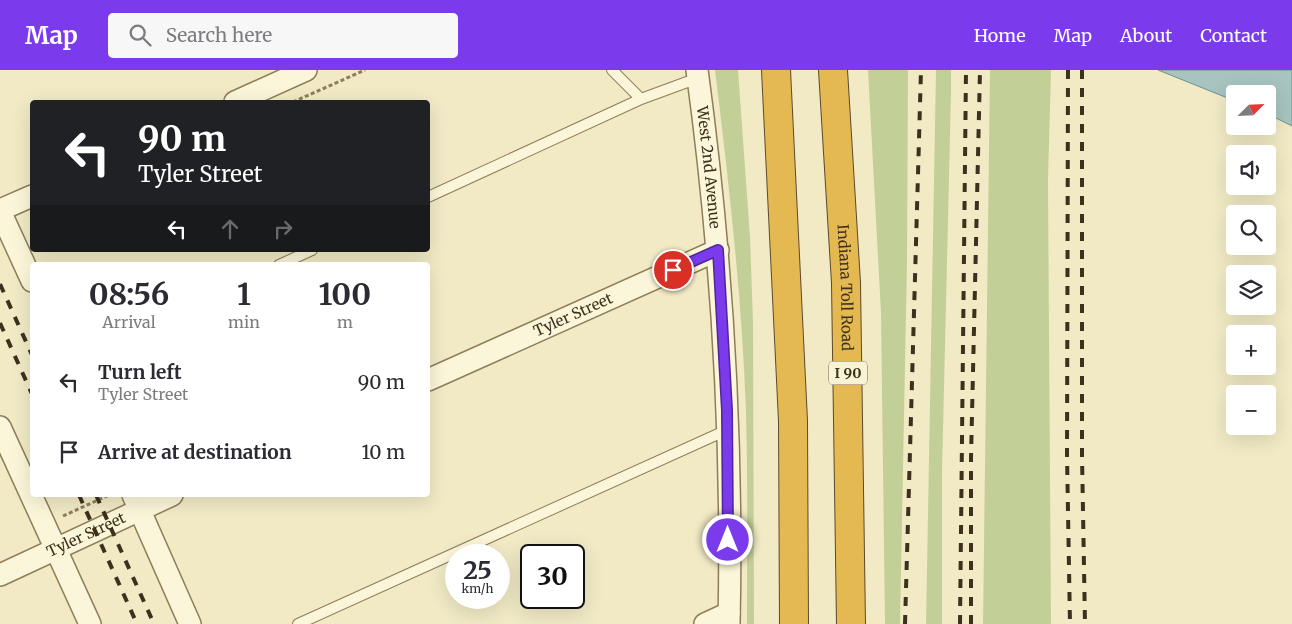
<!DOCTYPE html>
<html lang="en">
<head>
<meta charset="utf-8">
<style>
  body { margin:0; font-family:Merriweather,serif; background:#f7f7f7; color:#2b2b33; height:100vh; display:flex; flex-direction:column; font-size:19px; white-space:nowrap }
  * { box-sizing:border-box; margin:0 }
  p { font-size:16px; color:#7c7c81 }
  .icon { flex:none; width:28px; height:28px; fill:none; stroke:currentColor; stroke-width:2; stroke-linecap:round; stroke-linejoin:round }
  .map { position:relative; flex:1; overflow:hidden }
  .details { position:absolute; left:30px; top:192px; width:400px; height:235px; display:flex; flex-direction:column; background:#fff; border-radius:5px; box-shadow:0 5px 20px #0002 }
  .details>* { flex:none }
  .banner { position:absolute; left:30px; top:30px; width:400px; height:152px; border-radius:5px; box-shadow:0 5px 20px #0002; background:#202124; color:#fff; overflow:hidden }
  .needle { width:32px; rotate:66deg }
  .fabs { position:absolute; left:1226px; top:15px; display:grid; gap:10px }
  .fabs a { display:grid; place-items:center; width:50px; height:50px; border-radius:5px; background:#fff; box-shadow:0 5px 20px #0002; font-size:25px }
  .speed { position:absolute; left:445px; top:474px; display:flex; gap:10px; font-size:25px; font-weight:700; text-align:center }
  .speed>* { display:grid; place-content:center; width:65px; height:65px; border-radius:50%; background:#fff; box-shadow:0 5px 20px #0002; line-height:1 }
  .speed small { font-size:12px; font-weight:400 }
  .speed .limit { border:2px solid #111; border-radius:8px; background:#fff; color:#111 }
  .pin { position:absolute; display:grid; place-items:center; width:42px; height:42px; color:#fff; margin:-21px; border:2px solid #fff; border-radius:50%; box-shadow:0 1px 5px #0007 }
  .me { position:absolute; width:55px; margin:-28px; rotate:0deg; stroke-linejoin:round; filter:drop-shadow(0 0 4px #0008) }
  .turn { display:flex; align-items:center; gap:18px; height:105px; padding:0 25px; font-size:22px }
  .turn .icon { width:65px; height:65px; stroke-width:2.5 }
  .turn b { display:block; font-size:35px; line-height:42px }
  .lanes { display:flex; align-items:center; height:48px; padding:0 25px; background:#0003; justify-content:center; gap:25px; direction:ltr }
  .lanes .off { opacity:.35 }
  .eta { display:flex; justify-content:space-evenly; align-items:center; height:85px; text-align:center }
  .eta b { font-size:30px; font-weight:700; line-height:35px }
  ul { padding:0; list-style:none }
  li { display:flex; align-items:center; gap:15px; height:70px; padding:0 25px }
  li div { flex:1 }
  li b { display:block; font-size:19px }
  li em { font-style:normal }
  header { display:flex; align-items:center; gap:30px; box-sizing:border-box; height:70px; padding:0 25px; background:#7c3aed; color:#fff }
  header strong { font-size:24px }
  nav { display:flex; gap:28px; margin-inline-start:auto; font-size:18px }
  .search { width:350px; height:45px; background:#f7f7f7; display:flex; align-items:center; gap:12px; box-sizing:border-box; padding:0 18px; border-radius:5px; color:#7c7c81; font-size:19px }
  .map>svg:first-child { display:block }
  .green { fill:#c2d098 }
  .water { fill:#a7c4c0; stroke:#6d938f }
  .lines { fill:none; stroke-linecap:round; stroke-linejoin:round }
  .service-casing { stroke:#8e7d59; stroke-width:12 }
  .minor-casing { stroke:#8e7d59; stroke-width:24 }
  .motorway-casing { stroke:#5b492e; stroke-width:30 }
  .path { stroke:#8e7d59; stroke-width:3; stroke-dasharray:4 2.5; stroke-linecap:butt }
  .service { stroke:#fbf6d9; stroke-width:10 }
  .minor { stroke:#fbf6d9; stroke-width:21 }
  .motorway { stroke:#e5b951; stroke-width:28 }
  .rail { stroke:#3d311e; stroke-width:4; stroke-dasharray:9 9; stroke-linecap:butt }
  .route-casing { stroke:#51269a; stroke-width:12 }
  .route { stroke:#7c3aed; stroke-width:9 }
  .labels { text-anchor:middle; stroke-width:4; stroke-linejoin:round; paint-order:stroke }
  .shield { fill:#f8f3d5; stroke:#756b55; stroke-width:1 }
  .shield-label { font-size:14px; font-weight:bold; fill:#3d311e }
  .street-label { font-size:15px; fill:#3d311e; stroke:#f8f3d5 }
</style>
</head>
<body>
<header>
<strong>Map</strong>
<div class="search"><svg class="icon" aria-label="search" viewBox="0 0 24 24"><circle cx="10" cy="10" r="6"/><path d="M15 15l6 6"/></svg>Search here</div>
<nav><a>Home</a><a>Map</a><a>About</a><a>Contact</a></nav>
</header>
<div class="map">
<svg width="1292" height="554" viewBox="0 0 1292 554">
  <rect width="100%" height="100%" fill="#f1eac5"/>
  <!-- green -->
  <path class="green" d="M715,0h23l12,167 3,85 1,302h-7c0,-70 1,-141 -1,-212 -4,-114 -17,-228 -31,-342z
    M868,0h40l-1,191 -7,363h-15l-4,-311z
    M936,0h15v23l-9,379v152h-16z
    M990,0h61l-3,111 3,443h-68z"/>
  <!-- water -->
  <path class="water" d="M1158,0h134v56l-24,-12v-20h-33v7z"/>
  <g class="lines">
    <defs>
      <path id="service" d="M612,0l29,29 57,-21
        M428,127l213,-98
        M279,195l33,-15
        M298,554l429,-194"/>
      <g id="minor">
        <path id="s1" d="M697,0c25,184 36,369 32,554"/>
        <path d="M235,32l71,-32"/>
        <path d="M0,140l32,-14"/>
        <path d="M0,141l32,70"/>
        <path id="s2" d="M428,310l290,-130"/>
        <path d="M0,357l90,197"/>
        <path d="M133,425l57,129"/>
        <path id="s3" d="M0,505l172,-80"/>
        <path d="M705,554l24,-11"/>
      </g>
      <g id="motorway">
        <path d="M776,0l17,351 1,203"/>
        <path id="s4" d="M833,0l13,213 5,341"/>
      </g>
    </defs>
    <!-- service casing -->
    <use href="#service" class="service-casing"/>
    <!-- minor casing -->
    <use href="#minor" class="minor-casing"/>
    <!-- motorway casing -->
    <use href="#motorway" class="motorway-casing"/>
    <!-- path -->
    <path class="path" d="M293,32l72,-32
      M63,446l46,-21"/>
    <!-- service -->
    <use href="#service" class="service"/>
    <!-- minor -->
    <use href="#minor" class="minor"/>
    <!-- motorway -->
    <use href="#motorway" class="motorway"/>
    <!-- rail -->
    <path class="rail" d="M1068,0l-1,385 3,169
      M1082,0v385l3,169
      M0,214l32,71
      M0,253l32,71
      M79,425l58,129
      M96,425l58,129
      M905,554l16,-554
      M960,554l6,-554
      M971,554v-166l9,-388"/>
  </g>
  <g class="lines">
    <defs>
      <path id="route" d="M673,200l45,-20 9,160 1,130"/>
    </defs>
    <!-- route casing -->
    <use href="#route" class="route-casing"/>
    <!-- route -->
    <use href="#route" class="route"/>
  </g>
  <g class="labels">
    <!-- shield labels -->
    <rect class="shield" x="829" y="291.5" width="38" height="23" rx="4"/>
    <g class="shield-label">
      <text x="848" y="308">I 90</text>
    </g>
    <!-- street labels -->
    <g class="street-label">
      <text dy="5" stroke="none"><textPath href="#s1" startOffset="98">West 2nd Avenue</textPath></text>
      <text dy="5" stroke="none"><textPath href="#s4" startOffset="218">Indiana Toll Road</textPath></text>
      <text dy="5" stroke="none"><textPath href="#s2" startOffset="159">Tyler Street</textPath></text>
      <text dy="5" stroke="none"><textPath href="#s3" startOffset="95">Tyler Street</textPath></text>
    </g>
  </g>
</svg>
<div class="fabs">
<a><svg class="needle" viewBox="-14 -14 28 28"><path d="M0-13l5 13h-10z" fill="#e53935"/><path d="M0 13l5-13h-10z" fill="#7c7c81"/></svg></a>
<a><svg class="icon" aria-label="sound" viewBox="0 0 24 24"><path d="M4 9h4l5-4v14l-5-4H4zM17 9q2 3 0 6"/></svg></a>
<a><svg class="icon" aria-label="search" viewBox="0 0 24 24"><circle cx="10" cy="10" r="6"/><path d="M15 15l6 6"/></svg></a>
<a><svg class="icon" aria-label="layers" viewBox="0 0 24 24"><path d="M12 4l9 5-9 5-9-5zM3 14l9 5 9-5"/></svg></a>
<a>+</a>
<a>−</a>
</div>
<div class="speed"><div>25<small>km/h</small></div><div class="limit">30</div></div>
<div class="pin" style="left:673px;top:200px;background:#d93025"><svg class="icon" aria-label="arrive" viewBox="0 0 24 24"><path d="M6 21V4h12l-3 4 3 4H6"/></svg></div>
<svg class="me" style="left:728px;top:470px" viewBox="-20 -20 40 40"><circle r="17" fill="#7c3aed" stroke="#fff" stroke-width="3"/><path d="M0-11L8 9 0 5-8 9z" fill="#fff"/></svg>
<div class="banner">
<div class="turn"><svg class="icon" aria-label="left" viewBox="0 0 24 24"><path d="M17 20v-9H6M10 6l-5 5 5 5"/></svg><div><b>90 m</b>Tyler Street</div></div>
<div class="lanes"><svg class="icon" aria-label="left" viewBox="0 0 24 24"><path d="M17 20v-9H6M10 6l-5 5 5 5"/></svg><svg class="icon off" aria-label="ahead" viewBox="0 0 24 24"><path d="M12 20V5M6 11l6-6 6 6"/></svg><svg class="icon off" aria-label="right" viewBox="0 0 24 24"><path d="M7 20v-9h11M14 6l5 5-5 5"/></svg></div>
</div>
<section class="details">
<div class="eta">
<div><b>08:56</b><p>Arrival</p></div>
<div><b>1</b><p>min</p></div>
<div><b>100</b><p>m</p></div>
</div>
<ul>
<li><svg class="icon" aria-label="left" viewBox="0 0 24 24"><path d="M17 20v-9H6M10 6l-5 5 5 5"/></svg><div><b>Turn left</b><p>Tyler Street</p></div><em>90 m</em></li>
<li><svg class="icon" aria-label="arrive" viewBox="0 0 24 24"><path d="M6 21V4h12l-3 4 3 4H6"/></svg><div><b>Arrive at destination</b></div><em>10 m</em></li>
</ul>
</section>
</div>
</body>
</html>
